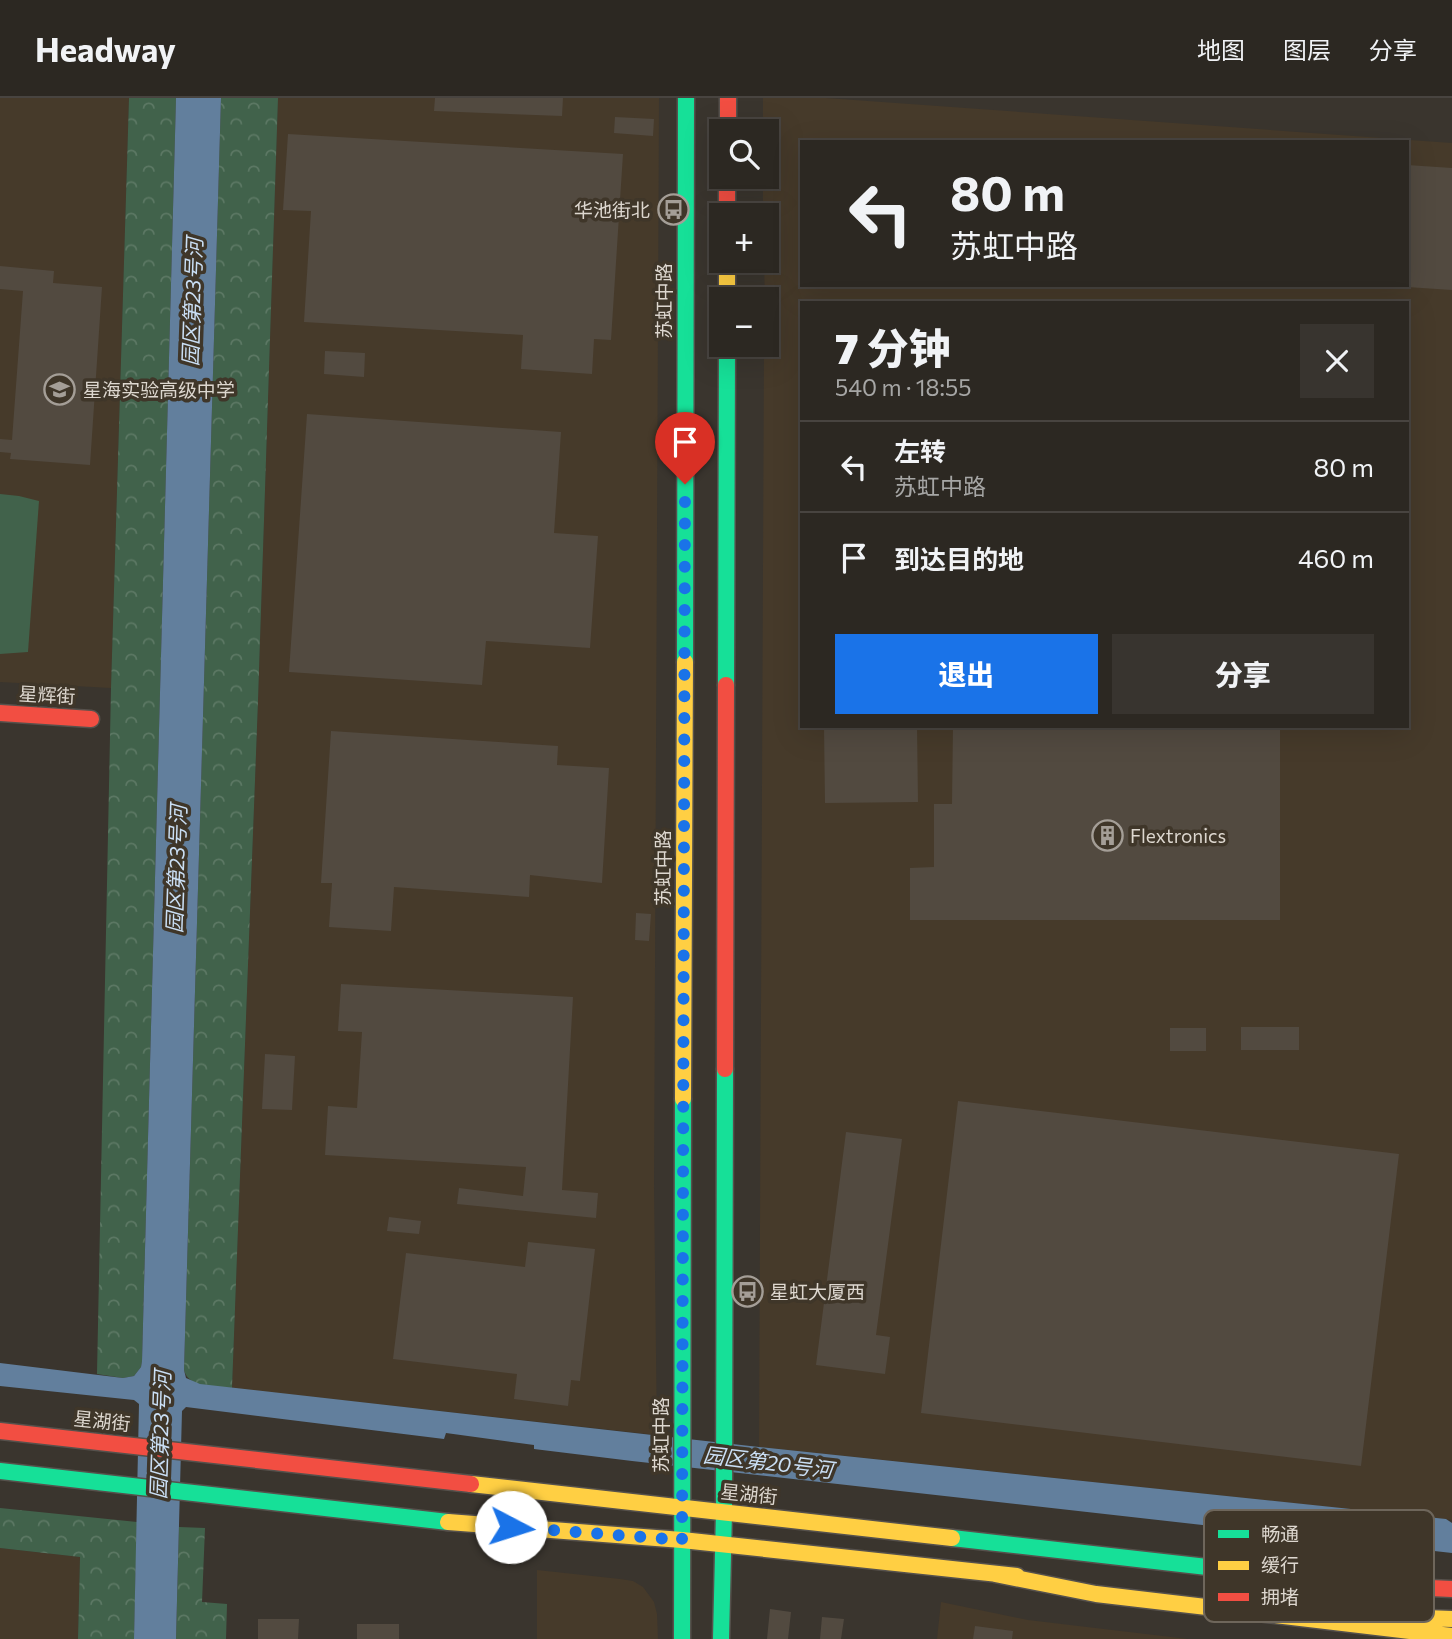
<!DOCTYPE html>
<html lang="zh">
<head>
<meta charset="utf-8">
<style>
  body { margin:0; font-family:Commissioner,"Noto Sans SC",sans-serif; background:#38342f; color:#f1f3f6; height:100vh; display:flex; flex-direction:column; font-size:26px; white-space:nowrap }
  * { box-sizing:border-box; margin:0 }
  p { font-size:23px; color:#a6a6a5 }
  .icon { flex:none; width:38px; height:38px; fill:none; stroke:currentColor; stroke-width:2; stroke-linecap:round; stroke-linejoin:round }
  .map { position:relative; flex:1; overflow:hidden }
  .details { position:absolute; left:800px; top:203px; width:609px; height:427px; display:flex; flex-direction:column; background:#2c2822; border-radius:0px; box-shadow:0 7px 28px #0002,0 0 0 2px #484440 }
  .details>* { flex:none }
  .top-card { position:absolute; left:800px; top:42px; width:609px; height:147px; border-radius:0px; box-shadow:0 7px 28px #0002,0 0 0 2px #484440; background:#2c2822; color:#f1f3f6; overflow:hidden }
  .tools { position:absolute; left:709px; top:21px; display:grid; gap:14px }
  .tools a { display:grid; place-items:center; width:70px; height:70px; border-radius:0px; background:#2c2822; box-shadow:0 7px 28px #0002,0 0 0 2px #484440; font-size:35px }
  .pin { position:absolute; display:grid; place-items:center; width:60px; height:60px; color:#fff; margin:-72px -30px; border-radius:50% 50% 50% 0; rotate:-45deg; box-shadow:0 0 7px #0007 }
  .pin .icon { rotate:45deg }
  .me { position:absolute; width:77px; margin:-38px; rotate:95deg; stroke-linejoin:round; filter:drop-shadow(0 0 5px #0008) }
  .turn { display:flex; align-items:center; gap:24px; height:147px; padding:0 35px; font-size:32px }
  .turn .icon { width:91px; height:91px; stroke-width:2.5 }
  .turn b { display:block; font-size:49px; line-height:60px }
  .round { display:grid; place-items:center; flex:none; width:74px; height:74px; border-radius:0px; background:#38342f }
  .overview { display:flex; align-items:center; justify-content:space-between; height:119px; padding:0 35px }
  h1 { font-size:42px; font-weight:800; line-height:52px }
  .cta { display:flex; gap:14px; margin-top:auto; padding:14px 35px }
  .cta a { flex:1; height:80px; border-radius:0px; background:#1a73e8; color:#fff; font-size:28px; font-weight:800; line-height:80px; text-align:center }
  .cta a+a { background:#38342f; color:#f1f3f6 }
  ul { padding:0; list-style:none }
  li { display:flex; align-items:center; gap:21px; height:91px; padding:0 35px; border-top:2px solid #484440 }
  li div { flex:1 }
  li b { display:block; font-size:26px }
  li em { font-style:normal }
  header { display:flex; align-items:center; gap:42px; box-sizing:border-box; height:98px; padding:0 35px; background:#2c2822; border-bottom:2px solid #484440 }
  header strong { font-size:33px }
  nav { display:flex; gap:38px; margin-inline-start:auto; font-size:24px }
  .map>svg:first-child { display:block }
  .built { fill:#463a2a; fill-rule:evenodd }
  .forest { fill:url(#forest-crowns) }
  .pitch { fill:#41624b }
  .water { fill:#627f9d }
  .building { fill:#524a40 }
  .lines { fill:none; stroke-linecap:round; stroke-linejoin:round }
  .fast-casing { stroke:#56514c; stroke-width:19 }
  .slow-casing { stroke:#56514c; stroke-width:19 }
  .jam-casing { stroke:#56514c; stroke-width:19 }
  .fast { stroke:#16e098; stroke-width:16 }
  .slow { stroke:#ffcf43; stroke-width:16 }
  .jam { stroke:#f24e42; stroke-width:16 }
  .route { stroke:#1a73e8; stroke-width:12; stroke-dasharray:0 21.6 }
  .labels { text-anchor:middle; stroke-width:7; stroke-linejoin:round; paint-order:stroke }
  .poi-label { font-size:19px; fill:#ddd7cf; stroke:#3f3629; text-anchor:start }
  .street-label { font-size:19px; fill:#ddd7cf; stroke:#3f3629 }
  .water-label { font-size:21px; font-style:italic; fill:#cadff5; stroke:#3f3629 }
  .key { fill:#3f3629; stroke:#6e665b; stroke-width:2 }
  .key-label { font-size:19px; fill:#ddd7cf }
</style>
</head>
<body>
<header>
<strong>Headway</strong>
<nav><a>地图</a><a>图层</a><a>分享</a></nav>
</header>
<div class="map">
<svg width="1452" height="1541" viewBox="0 0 1452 1541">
  <defs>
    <pattern id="forest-crowns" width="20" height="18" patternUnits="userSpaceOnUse" patternTransform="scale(1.75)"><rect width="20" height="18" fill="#41624b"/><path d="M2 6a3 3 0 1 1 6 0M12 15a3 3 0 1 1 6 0" fill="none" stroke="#5c7864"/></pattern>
  </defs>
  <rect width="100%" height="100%" fill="#3a352e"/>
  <!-- built -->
  <path class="built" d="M0,0h129l-18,590 -111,-6z
    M278,0h381l-5,1090 3,247 -425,-47 26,-687z
    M763,0h63l626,45v1377l-693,-73 5,-1102h2l-2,-84h2v-46h-3v-38h3v-46h-3zM802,44h605v143h-605zM802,205h605v423h-605z
    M0,1450l80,9 -2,82h-78z
    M537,1472l83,9 13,2 10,6 11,15 3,12 1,25h-121z
    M941,1504l87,18 160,19h-251z"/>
  <!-- forest -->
  <path class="forest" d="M129,0h47l-34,1263 -1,6 -7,9 -11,2 -26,-4 14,-686z
    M221,0h57l-20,603 -26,687c-16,-2 -43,1 -48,-18z
    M0,1410l137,14 -3,117h-56l2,-82 -80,-9z
    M179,1429l26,1 -3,74 25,2 -1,35h-50z"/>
  <!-- pitch -->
  <path class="pitch" d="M0,396l19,2 20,5 -11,151 -28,2z"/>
  <!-- water -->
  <path class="water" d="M176,0h45l-37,1272 2,8 14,6 559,63 687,72 6,4v30l-820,-92 -98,-12v-4l-88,-12 -2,6 -258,-32 -4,4 -6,228h-42l5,-235 -5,-4 -134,-14v-23l123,15 11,-2 7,-9 1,-6z"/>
  <!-- building -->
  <path class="building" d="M435,0h128l-1,18 -128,-5z
    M615,19l39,2 -1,17 -39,-3z
    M288,36l335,20 -12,186 -17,-1 -2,35 -71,-5 2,-34 -219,-13 7,-111 -28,-1z
    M1407,67l45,3v122l-45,-3z
    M0,168l54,5 -1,12 49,4 -12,178 -80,-6 1,-6 -11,-1v-13l12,1 11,-149 -23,-2z
    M325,253l40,2 -1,24 -40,-3z
    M307,316l254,18 -7,101 44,3 -8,112 -104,-7 -4,44 -193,-13z
    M824,628h93l1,76 -93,1z
    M953,628h327v194h-370v-52l24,-1v-63h18z
    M331,633l227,15 -1,19 52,3 -7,115 -72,-8 -1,22 -135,-10 -3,44 -62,-4 3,-44h-11z
    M636,815l15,1 -2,27 -14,-1z
    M341,886l232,13 -11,193 36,3 -2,25 -139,-14 2,-16 64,8 3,-29 -201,-12 3,-49 29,2 5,-76 -24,-1z
    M1241,929h58v23h-58z
    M1170,930h36v23h-36z
    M265,956l30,2 -3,54 -30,-1z
    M958,1003l441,53 -38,312 -440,-53z
    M846,1034l56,7 -26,196 14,2 -5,37 -69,-9z
    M389,1119l32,4 -2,13 -32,-3z
    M528,1144l67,7 -15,132 -9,-1 -3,26 -54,-7 3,-25 -124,-15 13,-106 119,14z
    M770,1511l21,3 -3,27h-21z
    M822,1519l22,2 -3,20h-21z
    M258,1521h41l-1,20h-40z
    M357,1526h42v15h-42z
    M975,1528l38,5 -1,8h-39z"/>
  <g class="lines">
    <defs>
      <path id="fast" d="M685,564l1,-564
        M726,587l1,-340
        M0,1373l448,51
        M952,1440l457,52
        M682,1541l1,-540
        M721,1541l3,-127 1,-443"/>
      <path id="slow" d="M727,163v38
        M683,1001l2,-437
        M471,1386l481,54
        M448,1424l234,18 335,36
        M995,1476l101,20 356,42
        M1399,1519l53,2"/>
      <path id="jam" d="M728,0v33
        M727,79v38
        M0,615l91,6
        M725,971l1,-384
        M0,1333l471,53
        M1387,1488l65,3"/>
    </defs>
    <!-- fast casing -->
    <use href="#fast" class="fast-casing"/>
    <!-- slow casing -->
    <use href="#slow" class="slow-casing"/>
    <!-- jam casing -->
    <use href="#jam" class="jam-casing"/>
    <!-- fast -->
    <use href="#fast" class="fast"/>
    <!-- slow -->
    <use href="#slow" class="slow"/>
    <!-- jam -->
    <use href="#jam" class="jam"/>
  </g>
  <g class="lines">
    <!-- route -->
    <path class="route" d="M511,1429l171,13 3,-1056"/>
  </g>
  <!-- icons -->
  <defs>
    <symbol id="bus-ring" viewBox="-11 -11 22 22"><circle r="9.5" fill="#3f3629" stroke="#a49e97" stroke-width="1.5"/><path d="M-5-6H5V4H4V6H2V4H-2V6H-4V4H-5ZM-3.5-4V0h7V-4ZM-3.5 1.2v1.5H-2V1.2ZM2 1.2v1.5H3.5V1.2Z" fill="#a49e97"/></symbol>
    <symbol id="school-ring" viewBox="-11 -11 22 22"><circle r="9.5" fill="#3f3629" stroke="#a49e97" stroke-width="1.5"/><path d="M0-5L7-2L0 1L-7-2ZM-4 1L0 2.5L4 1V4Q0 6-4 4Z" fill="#a49e97"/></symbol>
    <symbol id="building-ring" viewBox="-11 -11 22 22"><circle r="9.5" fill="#3f3629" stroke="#a49e97" stroke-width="1.5"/><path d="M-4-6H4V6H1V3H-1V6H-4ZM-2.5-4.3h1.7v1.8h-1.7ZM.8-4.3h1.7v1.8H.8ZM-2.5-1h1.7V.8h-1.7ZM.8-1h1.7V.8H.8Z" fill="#a49e97"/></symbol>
  </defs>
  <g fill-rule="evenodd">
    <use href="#bus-ring" x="656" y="94" width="35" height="35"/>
    <use href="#school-ring" x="42" y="274" width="35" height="35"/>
    <use href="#building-ring" x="1090" y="720" width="35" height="35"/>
    <use href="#bus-ring" x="730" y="1176" width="35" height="35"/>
  </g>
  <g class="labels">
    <!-- poi labels -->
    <g class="poi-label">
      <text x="650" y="119" text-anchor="end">华池街北</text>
      <text x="83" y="299">星海实验高级中学</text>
      <text x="1130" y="745">Flextronics</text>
      <text x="770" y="1201">星虹大厦西</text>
    </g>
    <!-- street labels -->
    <g class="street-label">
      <text transform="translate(664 203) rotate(-90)" y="7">苏虹中路</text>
      <text transform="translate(47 597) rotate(3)" y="7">星辉街</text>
      <text transform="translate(663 770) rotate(-90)" y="7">苏虹中路</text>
      <text transform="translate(102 1323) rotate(6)" y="7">星湖街</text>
      <text transform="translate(661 1337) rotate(-90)" y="7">苏虹中路</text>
      <text transform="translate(749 1396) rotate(6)" y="7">星湖街</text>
    </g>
    <!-- water labels -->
    <g class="water-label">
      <text transform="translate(193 204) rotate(-88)" y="7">园区第23号河</text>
      <text transform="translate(177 771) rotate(-88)" y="7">园区第23号河</text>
      <text transform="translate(161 1337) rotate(-88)" y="7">园区第23号河</text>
      <text transform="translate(768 1365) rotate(7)" y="7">园区第20号河</text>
    </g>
  </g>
  <!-- legend -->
  <rect x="1204" y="1412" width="230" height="112" rx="10" class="key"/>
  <rect x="1218" y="1432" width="31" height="8" fill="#16e098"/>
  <rect x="1218" y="1463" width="31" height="9" fill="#ffcf43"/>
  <rect x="1218" y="1495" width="31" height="8" fill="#f24e42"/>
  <g class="key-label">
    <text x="1261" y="1443">畅通</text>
    <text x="1261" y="1474">缓行</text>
    <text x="1261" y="1506">拥堵</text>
  </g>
</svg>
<div class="tools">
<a><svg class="icon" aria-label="search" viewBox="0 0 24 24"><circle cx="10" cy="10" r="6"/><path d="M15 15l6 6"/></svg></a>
<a>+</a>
<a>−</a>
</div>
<div class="pin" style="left:685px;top:386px;background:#d93025"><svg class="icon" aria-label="arrive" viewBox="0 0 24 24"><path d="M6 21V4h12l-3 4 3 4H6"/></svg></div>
<svg class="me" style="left:511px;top:1429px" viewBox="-20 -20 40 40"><circle r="19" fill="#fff"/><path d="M0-13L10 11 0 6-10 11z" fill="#1a73e8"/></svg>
<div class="top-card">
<div class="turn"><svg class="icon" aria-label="left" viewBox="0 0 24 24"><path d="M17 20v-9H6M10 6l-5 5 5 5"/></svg><div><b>80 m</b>苏虹中路</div></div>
</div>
<section class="details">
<div class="overview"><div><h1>7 分钟</h1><p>540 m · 18:55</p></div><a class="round"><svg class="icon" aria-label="close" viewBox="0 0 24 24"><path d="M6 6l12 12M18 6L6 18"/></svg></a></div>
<ul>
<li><svg class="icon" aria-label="left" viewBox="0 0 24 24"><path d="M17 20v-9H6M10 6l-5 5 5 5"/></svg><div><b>左转</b><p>苏虹中路</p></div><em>80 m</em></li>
<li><svg class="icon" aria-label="arrive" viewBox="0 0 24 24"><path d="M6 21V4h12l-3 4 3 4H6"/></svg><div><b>到达目的地</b></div><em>460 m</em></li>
</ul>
<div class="cta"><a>退出</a><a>分享</a></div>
</section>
</div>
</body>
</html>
